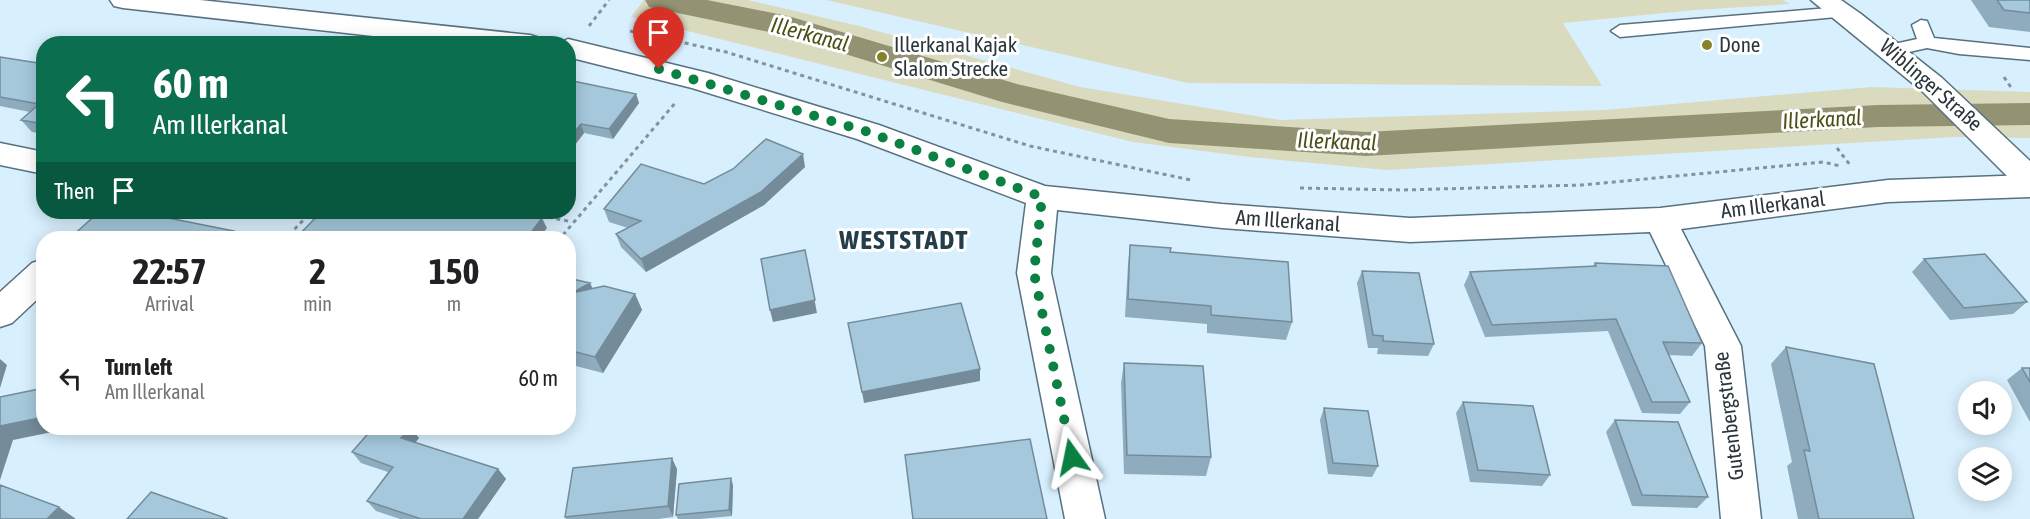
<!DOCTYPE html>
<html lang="en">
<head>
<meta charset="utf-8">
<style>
  body { margin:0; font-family:"Asap Condensed",sans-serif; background:#f6f6f6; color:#202124; height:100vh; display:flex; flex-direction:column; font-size:22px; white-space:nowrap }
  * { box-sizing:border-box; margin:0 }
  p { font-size:20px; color:#757577 }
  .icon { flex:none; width:33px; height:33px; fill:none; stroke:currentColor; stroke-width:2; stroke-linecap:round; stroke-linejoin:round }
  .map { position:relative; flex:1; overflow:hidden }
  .details { position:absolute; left:36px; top:231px; width:540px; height:204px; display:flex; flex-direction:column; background:#fff; border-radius:24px; box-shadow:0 3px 15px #0003 }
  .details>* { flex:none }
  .guide { position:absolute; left:36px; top:36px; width:540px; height:183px; border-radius:24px; box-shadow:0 3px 15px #0003; background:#0b6e4f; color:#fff; overflow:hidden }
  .buttons { position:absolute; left:1958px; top:381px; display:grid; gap:12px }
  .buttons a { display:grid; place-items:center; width:54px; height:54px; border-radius:50%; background:#fff; box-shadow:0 3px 15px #0003; font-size:30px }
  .pin { position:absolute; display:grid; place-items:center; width:51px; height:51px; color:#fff; margin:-62px -26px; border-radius:50% 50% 50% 0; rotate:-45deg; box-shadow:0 0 6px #0007 }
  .pin .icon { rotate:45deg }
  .me { position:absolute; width:66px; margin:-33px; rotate:348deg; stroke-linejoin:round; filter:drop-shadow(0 0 4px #0008) }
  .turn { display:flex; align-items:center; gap:21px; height:126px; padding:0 18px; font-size:27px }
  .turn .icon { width:78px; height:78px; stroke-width:2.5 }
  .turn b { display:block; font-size:42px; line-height:51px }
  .then { display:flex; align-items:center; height:57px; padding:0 18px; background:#0003; gap:12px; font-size:22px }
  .eta { display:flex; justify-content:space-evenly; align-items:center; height:102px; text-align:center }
  .eta b { font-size:36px; font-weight:700; line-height:42px }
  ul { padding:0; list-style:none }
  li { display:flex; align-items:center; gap:18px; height:90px; padding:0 18px }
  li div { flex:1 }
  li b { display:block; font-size:22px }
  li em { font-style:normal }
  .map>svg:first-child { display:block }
  .green { fill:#dadabf }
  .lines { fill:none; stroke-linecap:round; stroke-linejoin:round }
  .canal { fill:#939373; fill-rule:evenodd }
  .service-casing { stroke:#577180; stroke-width:3 }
  .minor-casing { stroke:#577180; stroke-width:3 }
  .secondary-casing { stroke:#577180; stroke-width:3 }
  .path-far1 { stroke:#82939e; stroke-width:3; stroke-dasharray:4 4; stroke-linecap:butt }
  .path { stroke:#82939e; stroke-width:4; stroke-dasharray:4.5 4.5; stroke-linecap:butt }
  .service { fill:#fff; fill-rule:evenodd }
  .minor { fill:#fff; fill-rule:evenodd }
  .secondary { fill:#fff; fill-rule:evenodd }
  .wall { fill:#8eacbd }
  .shaded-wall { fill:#748c9a }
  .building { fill:#a5c8dc; stroke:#748c9a; stroke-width:1.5 }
  .route { stroke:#0b8043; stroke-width:10; stroke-dasharray:0 18 }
  .poi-dot { fill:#84822a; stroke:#fff; stroke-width:2 }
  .labels { text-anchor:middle; stroke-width:6; stroke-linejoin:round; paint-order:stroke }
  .poi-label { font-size:21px; fill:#2a353c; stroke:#fff; text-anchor:start }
  .street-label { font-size:21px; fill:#2a353c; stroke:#fff }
  .water-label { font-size:22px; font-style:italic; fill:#504e15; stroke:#fff }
  .district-label { font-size:27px; font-weight:bold; letter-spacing:1.5px; fill:#243d4a; stroke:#fff }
</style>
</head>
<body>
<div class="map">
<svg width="2030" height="519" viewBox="0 0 2030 519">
  <rect width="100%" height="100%" fill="#d8effd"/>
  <!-- green -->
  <path class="green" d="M644,0h104l115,27 217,60 200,33 324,-10 267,-23 159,5v46l-75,-1 -568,33 -137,-13 -117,-15 -502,-125z
    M826,0h957l7,4 -95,6 -132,13 39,63 -414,-3z"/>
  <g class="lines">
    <!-- canal -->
    <path class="canal" d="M645,0h62l81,16 229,68 152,35 197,13 512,-27 152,-2v22l-152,2 -512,29 -197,-13 -167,-41 -219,-67 -134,-28z"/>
    <defs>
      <path id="service" d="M1841,7l9,5 -3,4 -227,21 -9,-6 9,-6z
        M1921,20l6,1 7,17 96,10v12l-71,-6 -32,-6 -36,8 -6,-2 -3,-4 3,-4 32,-7 -5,-14z"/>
      <path id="minor" d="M110,0h90l330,35 10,3 3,6h-98l-322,-36 -9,-2z
        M568,39l140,34 171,52 166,61 177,18 188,14 250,-10 228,-28 142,-5v22l-142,5 -207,27 60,117 20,173h-40l-16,-173 -55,-114 -240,10 -188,-14 -165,-18 -6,63 54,246h-40l-48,-246 9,-70 -169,-64 -165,-51 -124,-31v-13h-11z
        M0,143l44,9v22l-44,-9z
        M44,259v34l-32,30 -12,4v-35l32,-29z"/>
      <path id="secondary" d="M1811,0h30l20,14 81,64 88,83v30l-11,-3 -97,-97z"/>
    </defs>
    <!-- service casing -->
    <use href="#service" class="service-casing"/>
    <!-- minor casing -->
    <use href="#minor" class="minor-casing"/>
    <!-- secondary casing -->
    <use href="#secondary" class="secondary-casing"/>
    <!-- path-far1 -->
    <path class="path-far1" d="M589,26l20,-26
      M630,31l96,21 304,94 161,34
      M2004,77l8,12
      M1837,148l13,17
      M1300,188l103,2 179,-5 241,-23 17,4
      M525,212l47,10
      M289,235l22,-23
      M563,235l113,-133"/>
    <!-- path -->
    <path class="path" d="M286,238l5,-5
      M560,238l4,-5"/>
    <!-- service -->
    <use href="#service" class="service"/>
    <!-- minor -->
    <use href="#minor" class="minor"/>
    <!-- secondary -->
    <use href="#secondary" class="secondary"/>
  </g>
  <!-- wall -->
  <path class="wall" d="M1971,0h59v32l-41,-5z
    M0,57l44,7v70l-12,-2 -11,-12 9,-8 -30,-6z
    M568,80l68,14 3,9 -26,36 -29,-6 -16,21z
    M805,167l-41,38 -118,67 -25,-25 -5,-13 12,-6 -19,-6 -5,-13z
    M1130,245l40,7 122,70 -6,18 -79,-7v-9l-82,-7 3,-53z
    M1924,259l103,43 -14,12 -63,6 -38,-48z
    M1595,263l107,80 -10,13 -24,-1 22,47 -10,12 -38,-1 -34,-82 -123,6 -21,-52 6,-13 123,-6z
    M1362,271l72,73 -6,12 -51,-2 1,-6h-10l-11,-65z
    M568,278l25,11 42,5 7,16 -39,63 -35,-9z
    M1786,347l128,172h-116l-11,-53 5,-4 -21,-98z
    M1124,363l87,94 -5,19 -82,-2 -3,-91z
    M2022,368h8v54l-23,-42z
    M1463,402l87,73 -8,11 -72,-4 -14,-69z
    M1324,408l54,58 -6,11 -44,-3 -8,-54z
    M1615,420l93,77 -11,11 -65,-2 -26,-74z
    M410,428l9,10 -4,5 83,26 8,10 -28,40h-78l-24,-8 -9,-10 21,-29 -27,-9 -9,-11z
    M677,469l-4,48 -15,2h-92l-1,-2z
    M733,485l-1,31 -32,3h-22l-2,-4z"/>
  <!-- shaded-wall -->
  <path class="shaded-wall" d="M636,94l3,9 -26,36 -4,-10z
    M581,124l3,9 -16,21v-15z
    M803,154l2,13 -41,38 -118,67 -5,-13z
    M513,212h12l-7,9z
    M542,218l5,10 -8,10h-12z
    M234,231l6,7h-12z
    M805,250l12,63 -44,9 -3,-12z
    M590,283l8,16 -26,-6z
    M635,294l7,16 -39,63 -8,-16z
    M0,359l7,6 -7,23z
    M980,369v12l-116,22 -2,-11z
    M44,417v11h28l-59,12 -13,40v-54z
    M410,428l9,10 -9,11 -9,-11z
    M672,458l5,11 -4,48 -5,-11z
    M498,469l8,10 -28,40h-15z
    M731,478l2,7 -1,31 -3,-6z
    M59,507l17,12h-29z"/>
  <!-- building -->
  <path class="building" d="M1997,0h33v13l-26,-3z
    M0,57l44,7v60l-23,-4 18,-16 -39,-7z
    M568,80l68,14 -27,35 -28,-5 -13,15z
    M766,139l37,15 -42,38 -120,67 -25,-25 25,-13 -37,-12 37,-45 63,20 29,-15z
    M99,212h39l96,19 -6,7h-158z
    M321,212h192l29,6 -15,20h-231z
    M1130,245l41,3 -1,4 118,10 4,60 -81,-7v-9l-83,-7z
    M805,250l10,50 -45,10 -9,-51z
    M1985,254l42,48 -63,6 -40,-49z
    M1595,263l73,3 34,77 -39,-1 27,60h-38l-36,-83 -124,6 -22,-53 126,-6z
    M1362,271l57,2 15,71 -51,-3v-5l-10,-1z
    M568,278l22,5 -18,10 32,-7 31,8 -40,63 -27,-7z
    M961,303l19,66 -118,23 -14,-69z
    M1786,347l88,17 40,155h-95l-15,-69 6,1z
    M1124,363l79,3 8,91 -84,-2z
    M2022,368h8v14z
    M44,388v29l-44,9v-29z
    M1463,402l70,4 17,69 -72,-5z
    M1324,408l44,3 10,55 -45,-3z
    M1615,420l63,2 30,75 -66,-2z
    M373,428h37l-9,10 97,31 -35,50h-42l-54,-18 26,-34 -41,-15z
    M1030,439l17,80h-134l-8,-64z
    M672,458l-4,48 -103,11 8,-49z
    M731,478l-2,32 -53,5 3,-31z
    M0,485l59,22 -12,12h-47z
    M151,492l77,27h-101z"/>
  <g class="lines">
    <!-- route -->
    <path class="route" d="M659,69l209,63 174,65 -8,76 38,184"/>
  </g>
  <!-- markers -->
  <g class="poi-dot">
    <circle cx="1707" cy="45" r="6"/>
    <circle cx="882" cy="57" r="6"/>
  </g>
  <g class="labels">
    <!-- poi labels -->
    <g class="poi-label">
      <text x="894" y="52">Illerkanal Kajak<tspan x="894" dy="24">Slalom Strecke</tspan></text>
      <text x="1719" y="52">Done</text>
    </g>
    <!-- street labels -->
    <g class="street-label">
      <text transform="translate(1931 85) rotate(41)" y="7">Wiblinger Straße</text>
      <text transform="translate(1773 205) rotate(-7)" y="7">Am Illerkanal</text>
      <text transform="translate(1288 221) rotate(4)" y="7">Am Illerkanal</text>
      <text transform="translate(1729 416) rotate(-97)" y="7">Gutenbergstraße</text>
    </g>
    <!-- water labels -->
    <g class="water-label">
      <text transform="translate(810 34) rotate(15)" y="8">Illerkanal</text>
      <text transform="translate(1822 119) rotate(-3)" y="8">Illerkanal</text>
      <text transform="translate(1337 141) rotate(2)" y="8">Illerkanal</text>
    </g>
    <!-- district labels -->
    <g class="district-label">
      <text x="904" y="249">WESTSTADT</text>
    </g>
  </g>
</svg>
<div class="buttons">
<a><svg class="icon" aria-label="sound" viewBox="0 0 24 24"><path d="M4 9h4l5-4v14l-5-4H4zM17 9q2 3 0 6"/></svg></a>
<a><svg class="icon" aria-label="layers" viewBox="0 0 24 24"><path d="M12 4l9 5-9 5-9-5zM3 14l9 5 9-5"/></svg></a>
</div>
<div class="pin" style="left:659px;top:69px;background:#d93025"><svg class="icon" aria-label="arrive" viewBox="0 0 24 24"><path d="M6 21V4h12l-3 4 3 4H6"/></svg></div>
<svg class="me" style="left:1072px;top:457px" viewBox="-20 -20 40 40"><path d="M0-17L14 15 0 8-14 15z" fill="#0b8043" stroke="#fff" stroke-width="4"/></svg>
<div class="guide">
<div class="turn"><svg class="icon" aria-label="left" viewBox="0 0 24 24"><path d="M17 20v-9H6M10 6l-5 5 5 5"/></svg><div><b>60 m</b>Am Illerkanal</div></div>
<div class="then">Then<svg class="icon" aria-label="arrive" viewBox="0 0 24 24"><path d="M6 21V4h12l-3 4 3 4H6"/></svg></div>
</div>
<section class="details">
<div class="eta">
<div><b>22:57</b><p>Arrival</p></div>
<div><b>2</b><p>min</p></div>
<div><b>150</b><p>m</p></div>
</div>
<ul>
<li><svg class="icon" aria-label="left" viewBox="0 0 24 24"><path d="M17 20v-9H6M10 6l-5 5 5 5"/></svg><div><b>Turn left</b><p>Am Illerkanal</p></div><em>60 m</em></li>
</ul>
</section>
</div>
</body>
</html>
